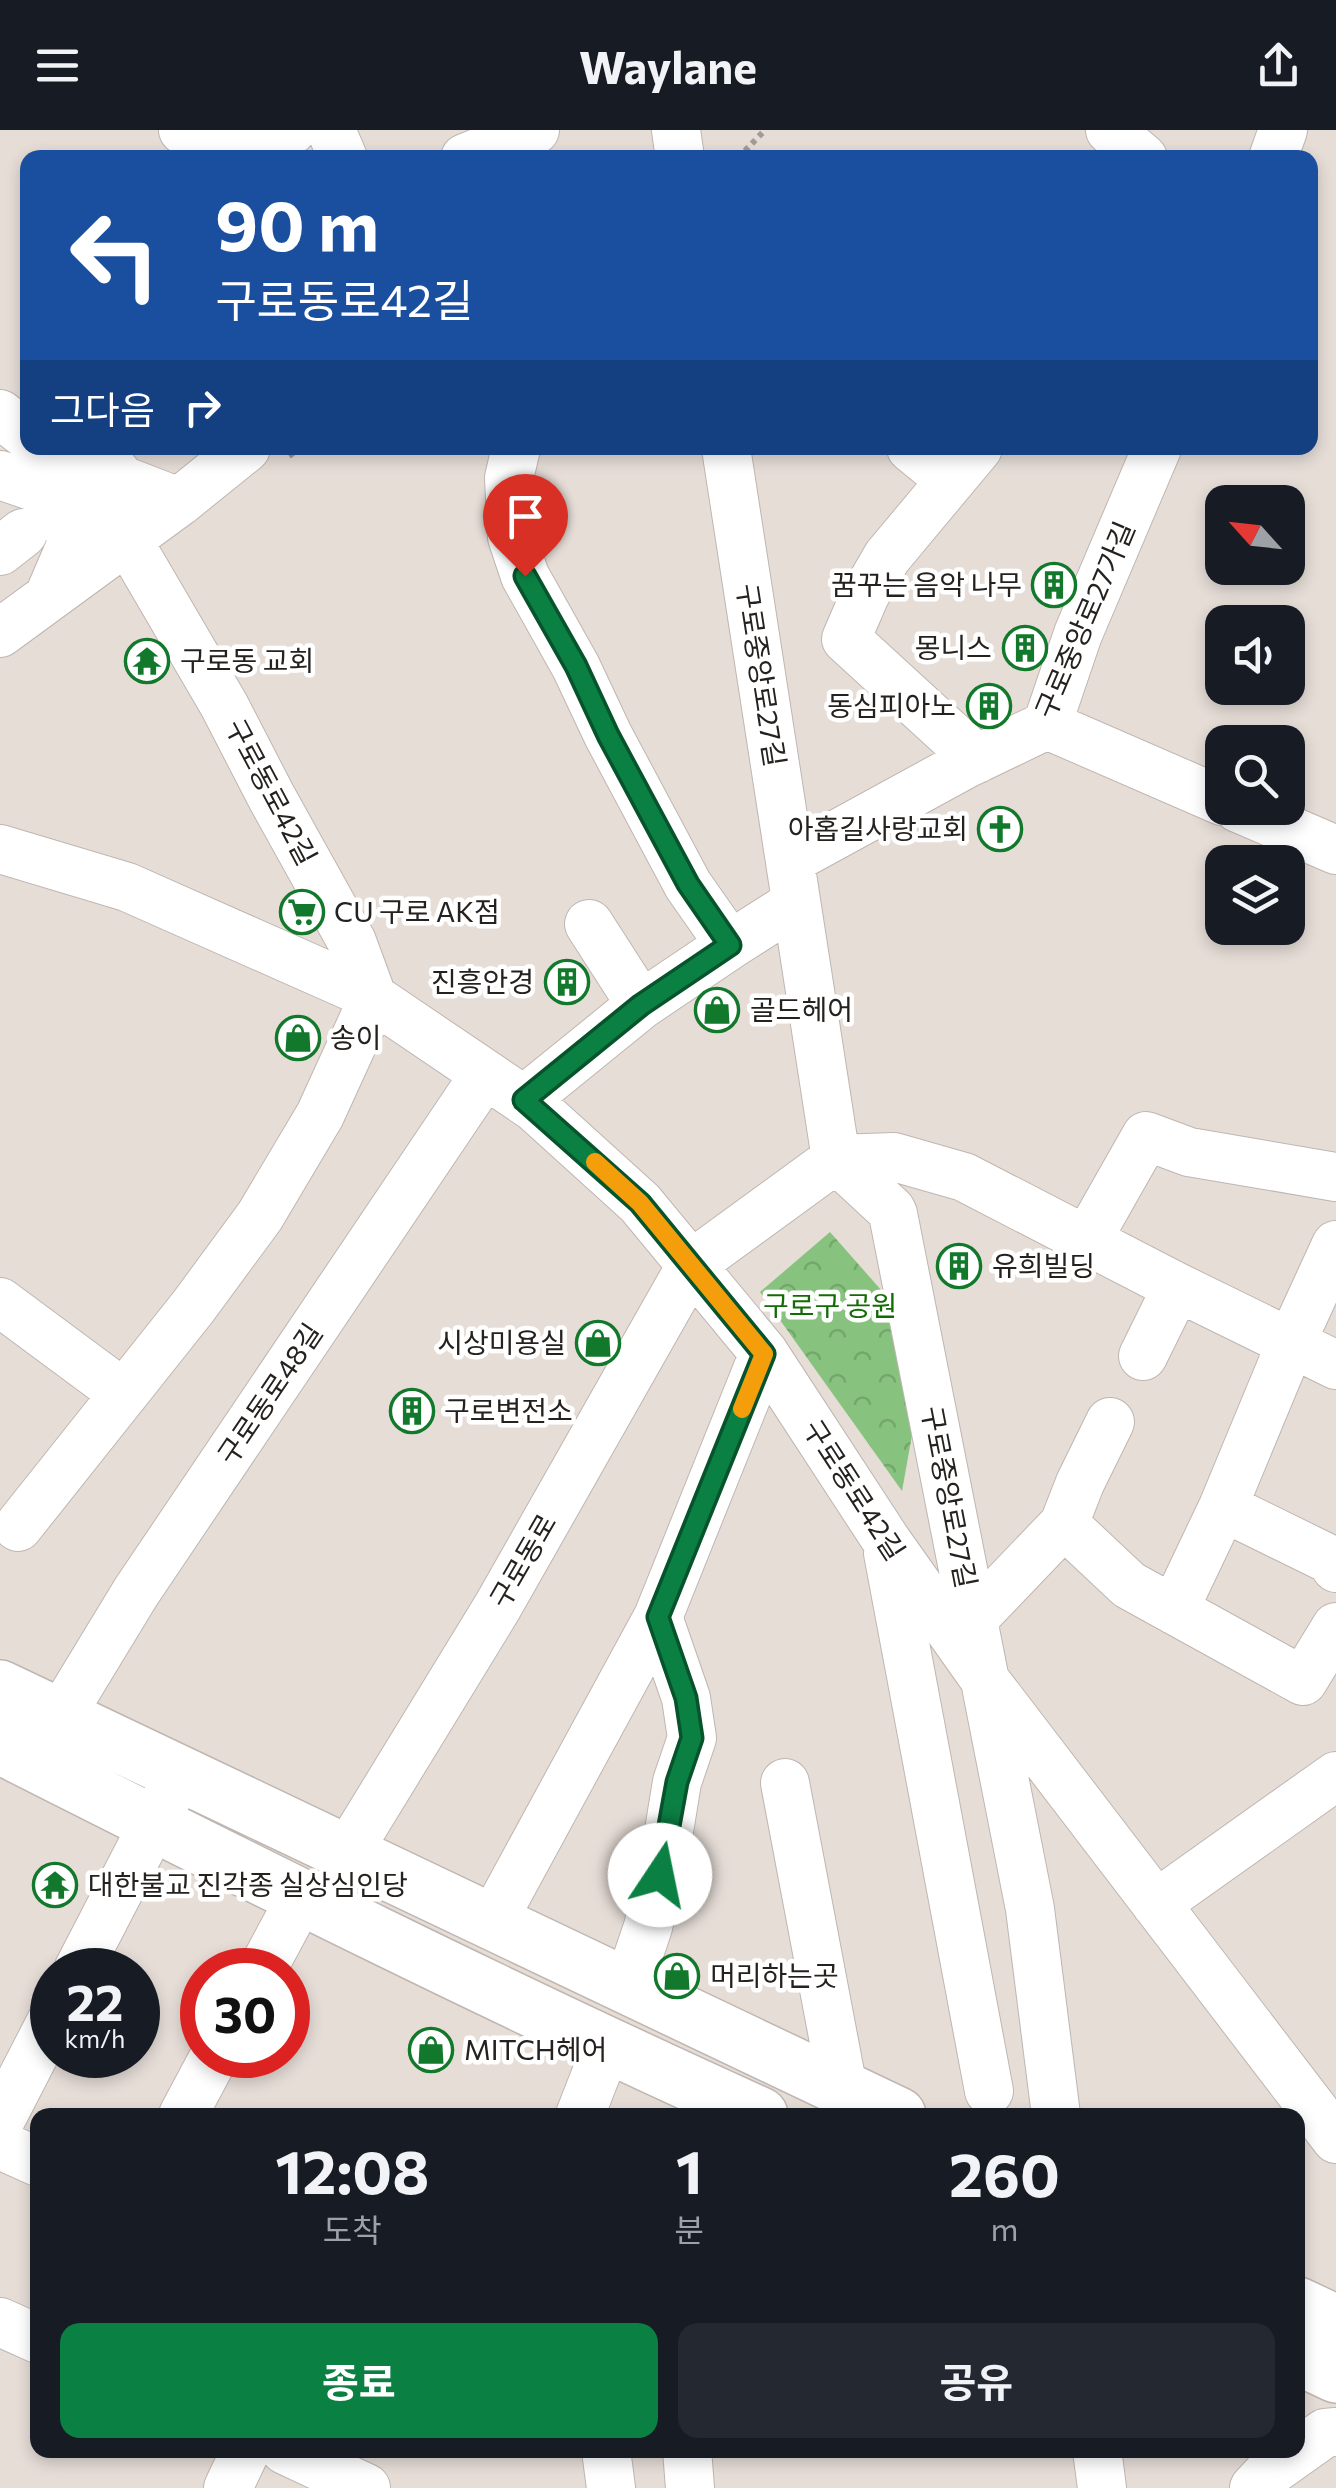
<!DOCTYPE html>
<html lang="ko">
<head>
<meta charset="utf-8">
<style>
  body { margin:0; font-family:Commissioner,"Noto Sans KR",sans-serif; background:#242831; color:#f1f3f6; height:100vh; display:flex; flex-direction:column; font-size:38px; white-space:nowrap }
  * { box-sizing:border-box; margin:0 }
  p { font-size:32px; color:#9ea1a6 }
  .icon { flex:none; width:55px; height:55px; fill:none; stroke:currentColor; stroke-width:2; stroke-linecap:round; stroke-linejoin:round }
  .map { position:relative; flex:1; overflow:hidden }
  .side { position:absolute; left:30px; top:1978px; width:1275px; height:350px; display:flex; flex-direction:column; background:#171b24; border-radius:20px; box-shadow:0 5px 15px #0003 }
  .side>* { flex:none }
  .guide { position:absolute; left:20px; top:20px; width:1298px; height:305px; border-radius:20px; box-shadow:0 5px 15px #0003; background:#1a4fa0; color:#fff; overflow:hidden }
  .needle { width:65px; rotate:297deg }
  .controls { position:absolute; left:1205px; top:355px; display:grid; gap:20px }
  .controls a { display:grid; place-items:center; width:100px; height:100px; border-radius:20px; background:#171b24; box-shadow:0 5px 15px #0003; font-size:50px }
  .speed { position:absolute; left:30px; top:1818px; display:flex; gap:20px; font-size:50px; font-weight:700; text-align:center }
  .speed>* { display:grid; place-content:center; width:130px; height:130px; border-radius:50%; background:#171b24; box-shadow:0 5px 15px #0003; line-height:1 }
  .speed small { font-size:25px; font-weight:400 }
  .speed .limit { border:15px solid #d22; background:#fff; color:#111 }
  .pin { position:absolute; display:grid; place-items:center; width:85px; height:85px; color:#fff; margin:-102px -42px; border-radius:50% 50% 50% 0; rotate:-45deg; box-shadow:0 0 10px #0007 }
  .pin .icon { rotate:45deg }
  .me { position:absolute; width:110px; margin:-55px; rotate:11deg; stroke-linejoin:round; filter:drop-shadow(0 0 8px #0008) }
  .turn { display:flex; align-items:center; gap:35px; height:210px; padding:0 30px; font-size:45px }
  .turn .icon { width:130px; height:130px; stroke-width:2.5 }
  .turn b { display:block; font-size:70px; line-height:85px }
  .then { display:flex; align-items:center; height:95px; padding:0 30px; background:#0003; gap:20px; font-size:38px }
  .eta { display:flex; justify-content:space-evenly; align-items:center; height:170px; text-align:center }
  .eta b { font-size:60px; font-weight:700; line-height:70px }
  .action { display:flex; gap:20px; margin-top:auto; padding:20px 30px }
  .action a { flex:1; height:115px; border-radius:20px; background:#0b8043; color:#fff; font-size:40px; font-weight:700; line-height:115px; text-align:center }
  .action a+a { background:#242831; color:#f1f3f6 }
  header { display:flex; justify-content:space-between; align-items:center; height:130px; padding:0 30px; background:#171b24; font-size:45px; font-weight:700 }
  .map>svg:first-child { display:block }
  .forest { fill:url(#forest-crowns) }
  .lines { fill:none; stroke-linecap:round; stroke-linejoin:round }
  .minor-casing { stroke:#bfb6b1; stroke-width:50 }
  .major-casing { stroke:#bfb6b1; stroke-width:58 }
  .path { stroke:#a29b97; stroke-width:6; stroke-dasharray:5 5; stroke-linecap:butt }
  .minor { stroke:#fff; stroke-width:48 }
  .major { stroke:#fff; stroke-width:55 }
  .route-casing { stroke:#07532c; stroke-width:25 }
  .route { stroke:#0b8043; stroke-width:18 }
  .slow { stroke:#f59e0b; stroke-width:18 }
  .labels { text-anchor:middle; stroke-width:9; stroke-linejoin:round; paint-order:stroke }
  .poi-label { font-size:28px; fill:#24211f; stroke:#fff; text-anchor:start }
  .street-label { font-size:28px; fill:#24211f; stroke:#fff }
  .park-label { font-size:28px; fill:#136b05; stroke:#fff }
</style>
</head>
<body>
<header><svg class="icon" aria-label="menu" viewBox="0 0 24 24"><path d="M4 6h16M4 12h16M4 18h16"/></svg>Waylane<svg class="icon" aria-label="share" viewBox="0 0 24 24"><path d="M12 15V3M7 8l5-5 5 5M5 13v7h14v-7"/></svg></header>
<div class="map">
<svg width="1336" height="2358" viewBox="0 0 1336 2358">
  <defs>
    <pattern id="forest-crowns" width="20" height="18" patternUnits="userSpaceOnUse" patternTransform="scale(2.5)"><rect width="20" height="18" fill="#87c37e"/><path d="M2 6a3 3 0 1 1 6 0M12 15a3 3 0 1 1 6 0" fill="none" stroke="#74a76c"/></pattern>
  </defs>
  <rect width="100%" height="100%" fill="#e6ddd7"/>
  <!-- forest -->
  <path class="forest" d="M830,1102l52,59 32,133 -12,67 -142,-199z"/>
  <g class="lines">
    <defs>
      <path id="minor" d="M183,0l37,22 72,-22
        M331,0l12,28
        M676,0l4,28
        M1110,0l33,28
        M465,28l70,-28
        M1273,28l10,-28
        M0,284l28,22
        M96,318l26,32 57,22
        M516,318l-7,30 3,59 13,39 51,91 32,68 80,150 42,60 66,-42
        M726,318l110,711 55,51 2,4 137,695 26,206
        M911,318l39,32
        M0,345l40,14 34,49 -25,58
        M0,421l23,-18
        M0,503l179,-131 67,-54
        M1047,595l175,76
        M977,629l-131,-120 19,-44 22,-38 91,-109
        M1238,678l98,42
        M0,719l127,38 237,105 170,115 106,96 124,150 122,187 99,140 351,459
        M790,730l174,-95 83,-40 31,-91 79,-186
        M589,794l52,81
        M524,970l117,-95 89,-60
        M1087,1110l59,-104 43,16 147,25
        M0,1172l124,92
        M1143,1226l34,-69
        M1223,1377l68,-164 45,-98
        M1064,1394l65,61 174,96 33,-54
        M18,1397l175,-220 67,-91 60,-101 53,-116 -21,-57 -80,-144 -48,-93 -97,-166 -88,-91
        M888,1423l101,538
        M1174,1480l49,-103 108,53 5,8
        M973,1489l91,-95 16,-41 30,-61
        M60,1587l76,-125 349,-518
        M785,1653l58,306
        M347,1723l151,-247 194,-342 144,-105 58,-2 70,20 213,110 159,78
        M1156,1774l180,-128
        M492,1792l166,-305 106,-264
        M78,1840l93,-180
        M262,1840l39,-73
        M628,1856l20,-59 18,-78 11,-67 15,-44 -6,-40 -28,-81
        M183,1985l32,-60
        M580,1985l27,-69
        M0,1991l52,-101
        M0,2015l38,17
        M0,2192l38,17
        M285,2320l81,38
        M606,2320l5,38
        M687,2320l3,38
        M1097,2320l5,38
        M228,2358l18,-38
        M1254,2358l13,-14 58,-41 11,-1"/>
      <path id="major" d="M0,1558l898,427
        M0,1616c251,127 503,253 760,369
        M1298,2175l38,18
        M1298,2227l38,18"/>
    </defs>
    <!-- minor casing -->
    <use href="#minor" class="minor-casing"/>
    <!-- major casing -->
    <use href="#major" class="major-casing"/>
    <!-- path -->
    <path class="path" d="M738,28l27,-28
      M289,326l11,-8"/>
    <!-- minor -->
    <use href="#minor" class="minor"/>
    <!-- major -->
    <use href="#major" class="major"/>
  </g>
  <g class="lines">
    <defs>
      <path id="route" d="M525,446l51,90 32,69 80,149 42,61 -89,60 -117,95 116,103 124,151 -106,263 28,81 6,40 -15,44 -17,93"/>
    </defs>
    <!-- route casing -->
    <use href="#route" class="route-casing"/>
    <!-- route -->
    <use href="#route" class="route"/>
    <!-- slow -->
    <path class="slow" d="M595,1032l45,41 124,151 -22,55"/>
  </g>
  <!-- icons -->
  <defs>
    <symbol id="building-ring" viewBox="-11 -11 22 22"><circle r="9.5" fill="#fff" stroke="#12792c" stroke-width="1.5"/><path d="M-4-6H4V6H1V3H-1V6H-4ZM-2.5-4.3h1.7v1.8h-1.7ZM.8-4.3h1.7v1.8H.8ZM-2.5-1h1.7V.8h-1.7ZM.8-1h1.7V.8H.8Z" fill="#12792c"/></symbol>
    <symbol id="temple-ring" viewBox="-11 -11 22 22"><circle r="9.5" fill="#fff" stroke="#12792c" stroke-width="1.5"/><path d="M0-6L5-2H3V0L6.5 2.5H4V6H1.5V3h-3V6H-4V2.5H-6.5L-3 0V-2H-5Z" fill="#12792c"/></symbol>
    <symbol id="church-ring" viewBox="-11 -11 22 22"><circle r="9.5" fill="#fff" stroke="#12792c" stroke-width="1.5"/><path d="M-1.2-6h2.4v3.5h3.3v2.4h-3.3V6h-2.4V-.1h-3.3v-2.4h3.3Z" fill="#12792c"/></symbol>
    <symbol id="supermarket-ring" viewBox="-11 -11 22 22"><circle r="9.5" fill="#fff" stroke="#12792c" stroke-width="1.5"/><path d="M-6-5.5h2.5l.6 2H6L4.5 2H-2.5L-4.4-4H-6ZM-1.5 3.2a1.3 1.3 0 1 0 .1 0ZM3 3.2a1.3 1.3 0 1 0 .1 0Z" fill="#12792c"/></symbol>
    <symbol id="shop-ring" viewBox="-11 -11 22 22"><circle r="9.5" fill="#fff" stroke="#12792c" stroke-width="1.5"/><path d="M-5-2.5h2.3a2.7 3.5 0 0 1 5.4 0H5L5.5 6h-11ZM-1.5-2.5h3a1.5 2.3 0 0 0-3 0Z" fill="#12792c"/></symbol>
  </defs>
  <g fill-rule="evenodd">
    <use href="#building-ring" x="1029" y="430" width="50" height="50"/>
    <use href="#building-ring" x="1000" y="493" width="50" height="50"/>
    <use href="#temple-ring" x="122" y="506" width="50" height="50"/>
    <use href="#building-ring" x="964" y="551" width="50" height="50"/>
    <use href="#church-ring" x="975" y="674" width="50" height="50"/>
    <use href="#supermarket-ring" x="277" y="757" width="50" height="50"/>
    <use href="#building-ring" x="542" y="827" width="50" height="50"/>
    <use href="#shop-ring" x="692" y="855" width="50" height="50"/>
    <use href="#shop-ring" x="273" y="883" width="50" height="50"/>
    <use href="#building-ring" x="934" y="1111" width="50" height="50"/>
    <use href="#shop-ring" x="573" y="1188" width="50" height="50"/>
    <use href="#building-ring" x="387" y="1256" width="50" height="50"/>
    <use href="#temple-ring" x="30" y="1730" width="50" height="50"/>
    <use href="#shop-ring" x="652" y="1821" width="50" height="50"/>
    <use href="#shop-ring" x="406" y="1895" width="50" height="50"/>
  </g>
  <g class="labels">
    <!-- poi labels -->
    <g class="poi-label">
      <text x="1022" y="465" text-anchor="end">꿈꾸는 음악 나무</text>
      <text x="992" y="528" text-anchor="end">몽니스</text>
      <text x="180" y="541">구로동 교회</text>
      <text x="956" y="586" text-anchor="end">동심피아노</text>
      <text x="968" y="709" text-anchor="end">아홉길사랑교회</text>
      <text x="334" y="792">CU 구로 AK점</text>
      <text x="534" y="862" text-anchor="end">진흥안경</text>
      <text x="750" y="890">골드헤어</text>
      <text x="330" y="918">송이</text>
      <text x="992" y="1146">유희빌딩</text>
      <text x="566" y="1223" text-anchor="end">시상미용실</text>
      <text x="444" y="1291">구로변전소</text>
      <text x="88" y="1765">대한불교 진각종 실상심인당</text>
      <text x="710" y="1856">머리하는곳</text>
      <text x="464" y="1930">MITCH헤어</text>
    </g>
    <!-- street labels -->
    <g class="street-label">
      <text transform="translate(1085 490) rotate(-67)" y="10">구로중앙로27가길</text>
      <text transform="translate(761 545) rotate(81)" y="10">구로중앙로27길</text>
      <text transform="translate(271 662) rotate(62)" y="10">구로동로42길</text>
      <text transform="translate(270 1264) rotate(-56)" y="10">구로동로48길</text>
      <text transform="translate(854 1360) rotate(57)" y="10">구로동로42길</text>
      <text transform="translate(949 1367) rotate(79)" y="10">구로중앙로27길</text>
      <text transform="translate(523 1431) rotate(-60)" y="10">구로동로</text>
    </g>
    <!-- park labels -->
    <g class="park-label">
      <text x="830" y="1186">구로구 공원</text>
    </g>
  </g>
</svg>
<div class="controls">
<a><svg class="needle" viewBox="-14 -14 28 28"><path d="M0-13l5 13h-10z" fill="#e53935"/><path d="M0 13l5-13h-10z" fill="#9ea1a6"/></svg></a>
<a><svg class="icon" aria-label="sound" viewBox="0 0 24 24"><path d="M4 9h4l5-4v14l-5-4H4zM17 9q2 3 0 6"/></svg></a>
<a><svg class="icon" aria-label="search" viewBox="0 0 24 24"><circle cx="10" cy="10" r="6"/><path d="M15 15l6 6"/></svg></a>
<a><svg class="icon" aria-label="layers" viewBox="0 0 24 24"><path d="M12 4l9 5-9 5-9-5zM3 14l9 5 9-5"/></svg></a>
</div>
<div class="speed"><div>22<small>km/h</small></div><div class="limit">30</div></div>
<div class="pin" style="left:525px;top:446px;background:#d93025"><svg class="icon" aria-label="arrive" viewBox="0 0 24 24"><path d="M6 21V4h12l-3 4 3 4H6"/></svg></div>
<svg class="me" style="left:660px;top:1745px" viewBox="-20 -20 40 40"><circle r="19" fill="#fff"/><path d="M0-13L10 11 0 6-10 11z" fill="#0b8043"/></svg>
<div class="guide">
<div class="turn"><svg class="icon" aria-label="left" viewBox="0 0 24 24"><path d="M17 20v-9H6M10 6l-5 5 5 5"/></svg><div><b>90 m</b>구로동로42길</div></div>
<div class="then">그다음<svg class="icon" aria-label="right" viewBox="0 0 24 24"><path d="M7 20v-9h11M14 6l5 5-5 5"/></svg></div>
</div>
<section class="side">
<div class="eta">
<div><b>12:08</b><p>도착</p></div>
<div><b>1</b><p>분</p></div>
<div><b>260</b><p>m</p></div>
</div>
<div class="action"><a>종료</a><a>공유</a></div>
</section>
</div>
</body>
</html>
